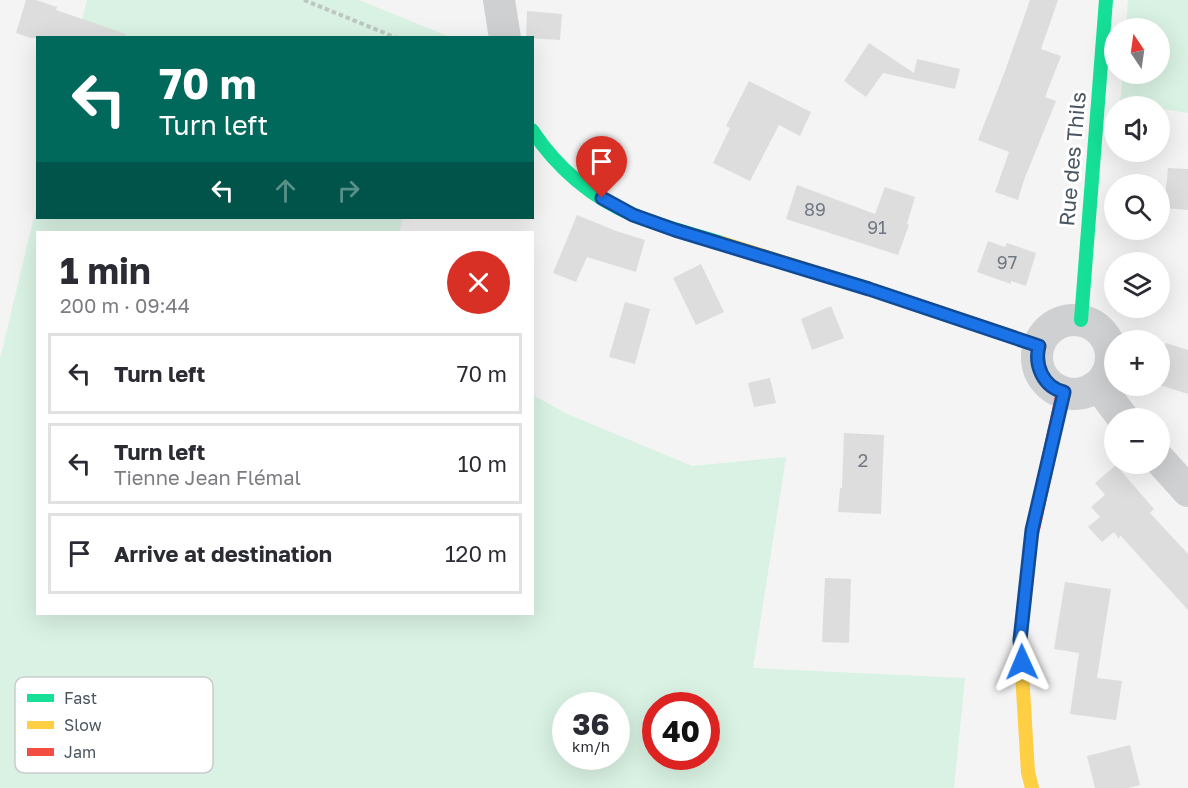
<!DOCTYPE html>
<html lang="en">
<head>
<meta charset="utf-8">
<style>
  body { margin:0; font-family:"Golos Text",sans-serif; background:#f7f7f7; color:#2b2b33; height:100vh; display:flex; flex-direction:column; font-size:22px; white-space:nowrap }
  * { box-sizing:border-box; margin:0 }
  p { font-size:20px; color:#7c7c81 }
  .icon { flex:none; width:33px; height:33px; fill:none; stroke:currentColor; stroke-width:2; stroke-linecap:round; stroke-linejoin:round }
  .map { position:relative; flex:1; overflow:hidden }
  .details { position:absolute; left:36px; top:231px; width:498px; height:384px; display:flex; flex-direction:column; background:#fff; border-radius:0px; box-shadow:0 6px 24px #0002 }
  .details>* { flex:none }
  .hud { position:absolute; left:36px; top:36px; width:498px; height:183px; border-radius:0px; box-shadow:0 6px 24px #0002; background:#00695c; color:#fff; overflow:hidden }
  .needle { width:39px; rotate:347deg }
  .controls { position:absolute; left:1104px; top:18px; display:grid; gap:12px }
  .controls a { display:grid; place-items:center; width:66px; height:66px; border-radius:50%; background:#fff; box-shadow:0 6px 24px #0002; font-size:30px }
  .speed { position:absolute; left:552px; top:692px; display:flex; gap:12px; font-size:30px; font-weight:700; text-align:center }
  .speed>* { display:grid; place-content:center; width:78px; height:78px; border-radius:50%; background:#fff; box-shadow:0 6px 24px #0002; line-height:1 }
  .speed small { font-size:15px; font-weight:400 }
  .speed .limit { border:9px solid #d22; background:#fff; color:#111 }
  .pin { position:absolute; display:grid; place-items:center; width:51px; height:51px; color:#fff; margin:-62px -26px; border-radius:50% 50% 50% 0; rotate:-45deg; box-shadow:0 0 6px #0007 }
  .pin .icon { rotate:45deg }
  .me { position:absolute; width:66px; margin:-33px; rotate:359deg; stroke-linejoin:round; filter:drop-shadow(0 0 4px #0008) }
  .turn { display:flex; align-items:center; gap:21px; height:126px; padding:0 24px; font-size:27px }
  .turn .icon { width:78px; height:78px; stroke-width:2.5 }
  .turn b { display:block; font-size:42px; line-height:51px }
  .lanes { display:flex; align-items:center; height:57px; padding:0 24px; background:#0003; justify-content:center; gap:30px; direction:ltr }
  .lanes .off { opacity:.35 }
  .round { display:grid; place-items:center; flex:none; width:63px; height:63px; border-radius:32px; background:#f7f7f7 }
  .overview { display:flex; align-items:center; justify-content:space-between; height:102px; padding:0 24px }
  h1 { font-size:36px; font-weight:700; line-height:45px }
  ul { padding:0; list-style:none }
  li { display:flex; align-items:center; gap:18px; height:81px; margin:0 12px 9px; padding:0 12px; border:3px solid #e1e1e2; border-radius:0px }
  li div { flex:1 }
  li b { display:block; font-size:22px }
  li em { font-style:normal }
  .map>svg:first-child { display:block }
  .green { fill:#d9f2e3; fill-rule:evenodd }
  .building { fill:#ddddde }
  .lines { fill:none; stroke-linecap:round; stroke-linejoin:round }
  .path { stroke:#bcc7c4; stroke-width:4; stroke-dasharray:4.5 3; stroke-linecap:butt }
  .street { stroke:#ced0d2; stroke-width:32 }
  .fast { stroke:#16e098; stroke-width:14 }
  .slow { stroke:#ffcf43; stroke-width:14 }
  .jam { stroke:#f24e42; stroke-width:14 }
  .route-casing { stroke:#114b97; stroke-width:15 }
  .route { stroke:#1a73e8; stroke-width:10 }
  .labels { text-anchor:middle; stroke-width:6; stroke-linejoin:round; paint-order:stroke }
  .number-label { font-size:18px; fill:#707881 }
  .street-label { font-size:21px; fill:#4a5661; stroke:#fff }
  .key { fill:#fff; stroke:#c9ccd0; stroke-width:1.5 }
  .key-label { font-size:16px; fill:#4a5661 }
</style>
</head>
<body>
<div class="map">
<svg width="1188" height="788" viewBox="0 0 1188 788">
  <rect width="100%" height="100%" fill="#f4f4f4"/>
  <!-- green -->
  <path class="green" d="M87,0h272l91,37 -372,1z
    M1128,0h60v113l-68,-11 3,-28h37v-46h-34z
    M37,204l1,14h365l-4,14h-361v382h494l1,-219 32,18 127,53 94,-9 -33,211 212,10 -11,110h-954v-429zM566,705h50v51h-50zM656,705h50v51h-50z"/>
  <!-- building -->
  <path class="building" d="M26,0h10l21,7 -1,3 70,24 -1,4h-94l-15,-5z
    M1030,0h28l-17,49 20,7 -16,41 11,4 -32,79 -6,20 -23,-8 14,-40 -31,-12 27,-69z
    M527,11l35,3 -2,26 -34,-2z
    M869,43l45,30 3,-14 43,10 -5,20 -72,-16 -17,24 -22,-16z
    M749,81l62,31 -11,24 -21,-11 -29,56 -37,-18 17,-35 -4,-2z
    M1168,168l20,1v41l-24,-2z
    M797,185l78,29 10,-27 30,10 -8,27 2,1 -11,30 -112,-36z
    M577,215l39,16 29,9 -9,32 -49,-15 -11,25 -23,-9z
    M988,241l17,6 2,-4 29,10 -10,33 -15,-5v3l-34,-12z
    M701,264l23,48 -28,13 -23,-47z
    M625,302l25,7 -15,55 -26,-7z
    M831,306l13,32 -32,12 -11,-31z
    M1166,343l22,7v44l-28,-9v-22z
    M770,378l6,25 -22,4 -6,-24z
    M844,433l40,2 -3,79 -43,-2 2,-24h2z
    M1116,465l38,44 -4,4 38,41v56l-68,-75 -1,4 -5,-7 -12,10 -14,-15 12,-10 -9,-10 14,-12 -10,-12z
    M825,578l26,1 -2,64 -27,-1z
    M1065,582l46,7 -14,89 25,3 -6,39 -46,-6 9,-61 -25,-4z
    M1130,745l10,40 -12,3h-33l-8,-32z"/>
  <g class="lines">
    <!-- path -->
    <path class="path" d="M304,0l93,38"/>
    <!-- street -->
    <path class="street" d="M499,0l6,38
      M1037 357a37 37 0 1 1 74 0a37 37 0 1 1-74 0Z
      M1098,385l25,33
      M1160,460l28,31"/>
    <!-- fast -->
    <path class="fast" d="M532,130c24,37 61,69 102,85 28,12 59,19 88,28
      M1081,320l25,-320"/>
    <!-- slow -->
    <path class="slow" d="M722,243l147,46 170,57
      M1032,534l-12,106 8,132 4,16"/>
    <!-- jam -->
    <path class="jam" d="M1032,534l31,-142"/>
  </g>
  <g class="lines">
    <defs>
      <path id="route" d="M602,198l31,17 42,15 194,59 170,57c-5,19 4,41 25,46l-32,138 -12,110 2,22"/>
    </defs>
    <!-- route casing -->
    <use href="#route" class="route-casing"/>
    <!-- route -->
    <use href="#route" class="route"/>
  </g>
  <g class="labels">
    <!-- number labels -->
    <g class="number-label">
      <text x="815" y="216">89</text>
      <text x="877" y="234">91</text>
      <text x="1007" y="269">97</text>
      <text x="863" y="467">2</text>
    </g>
    <!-- street labels -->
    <g class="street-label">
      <text transform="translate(1073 159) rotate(-85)" y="7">Rue des Thils</text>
    </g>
  </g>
  <!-- legend -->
  <rect x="15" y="677" width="198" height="96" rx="9" class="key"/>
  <rect x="27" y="694" width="27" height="8" fill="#16e098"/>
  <rect x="27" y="721" width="27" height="8" fill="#ffcf43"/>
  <rect x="27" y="748" width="27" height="8" fill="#f24e42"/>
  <g class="key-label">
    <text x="64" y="704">Fast</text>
    <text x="64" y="731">Slow</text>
    <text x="64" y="758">Jam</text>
  </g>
</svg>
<div class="controls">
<a><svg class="needle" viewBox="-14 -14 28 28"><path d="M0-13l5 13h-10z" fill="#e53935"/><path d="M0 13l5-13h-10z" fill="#7c7c81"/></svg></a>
<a><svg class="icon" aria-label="sound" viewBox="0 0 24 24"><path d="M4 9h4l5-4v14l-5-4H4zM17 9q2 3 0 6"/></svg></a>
<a><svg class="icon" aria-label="search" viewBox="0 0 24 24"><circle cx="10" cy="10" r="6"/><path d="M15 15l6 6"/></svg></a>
<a><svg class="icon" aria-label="layers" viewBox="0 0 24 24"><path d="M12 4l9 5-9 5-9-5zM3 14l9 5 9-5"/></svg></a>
<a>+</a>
<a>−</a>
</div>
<div class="speed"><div>36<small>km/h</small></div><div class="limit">40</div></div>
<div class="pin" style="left:602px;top:198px;background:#d93025"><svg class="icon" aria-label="arrive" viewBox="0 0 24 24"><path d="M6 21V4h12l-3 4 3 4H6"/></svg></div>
<svg class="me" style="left:1022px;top:662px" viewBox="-20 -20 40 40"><path d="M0-17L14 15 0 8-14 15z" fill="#1a73e8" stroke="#fff" stroke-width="4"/></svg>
<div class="hud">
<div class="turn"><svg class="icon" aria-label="left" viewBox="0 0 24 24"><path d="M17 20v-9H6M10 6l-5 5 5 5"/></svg><div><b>70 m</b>Turn left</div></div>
<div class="lanes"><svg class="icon" aria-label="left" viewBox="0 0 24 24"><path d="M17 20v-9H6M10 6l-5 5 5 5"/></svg><svg class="icon off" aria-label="ahead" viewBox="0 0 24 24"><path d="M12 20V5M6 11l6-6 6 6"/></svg><svg class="icon off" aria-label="right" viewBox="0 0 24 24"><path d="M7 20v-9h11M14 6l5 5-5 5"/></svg></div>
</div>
<section class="details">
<div class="overview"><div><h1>1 min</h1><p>200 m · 09:44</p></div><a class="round" style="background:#d93025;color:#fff"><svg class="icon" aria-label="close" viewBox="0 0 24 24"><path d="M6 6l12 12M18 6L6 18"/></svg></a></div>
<ul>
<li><svg class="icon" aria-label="left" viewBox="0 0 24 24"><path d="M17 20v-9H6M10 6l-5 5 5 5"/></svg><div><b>Turn left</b></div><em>70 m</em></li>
<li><svg class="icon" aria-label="left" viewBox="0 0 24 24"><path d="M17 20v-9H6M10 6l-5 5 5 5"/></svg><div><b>Turn left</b><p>Tienne Jean Flémal</p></div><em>10 m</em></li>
<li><svg class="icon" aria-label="arrive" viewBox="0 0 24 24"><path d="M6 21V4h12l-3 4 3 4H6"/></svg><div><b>Arrive at destination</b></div><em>120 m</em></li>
</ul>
</section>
</div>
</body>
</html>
